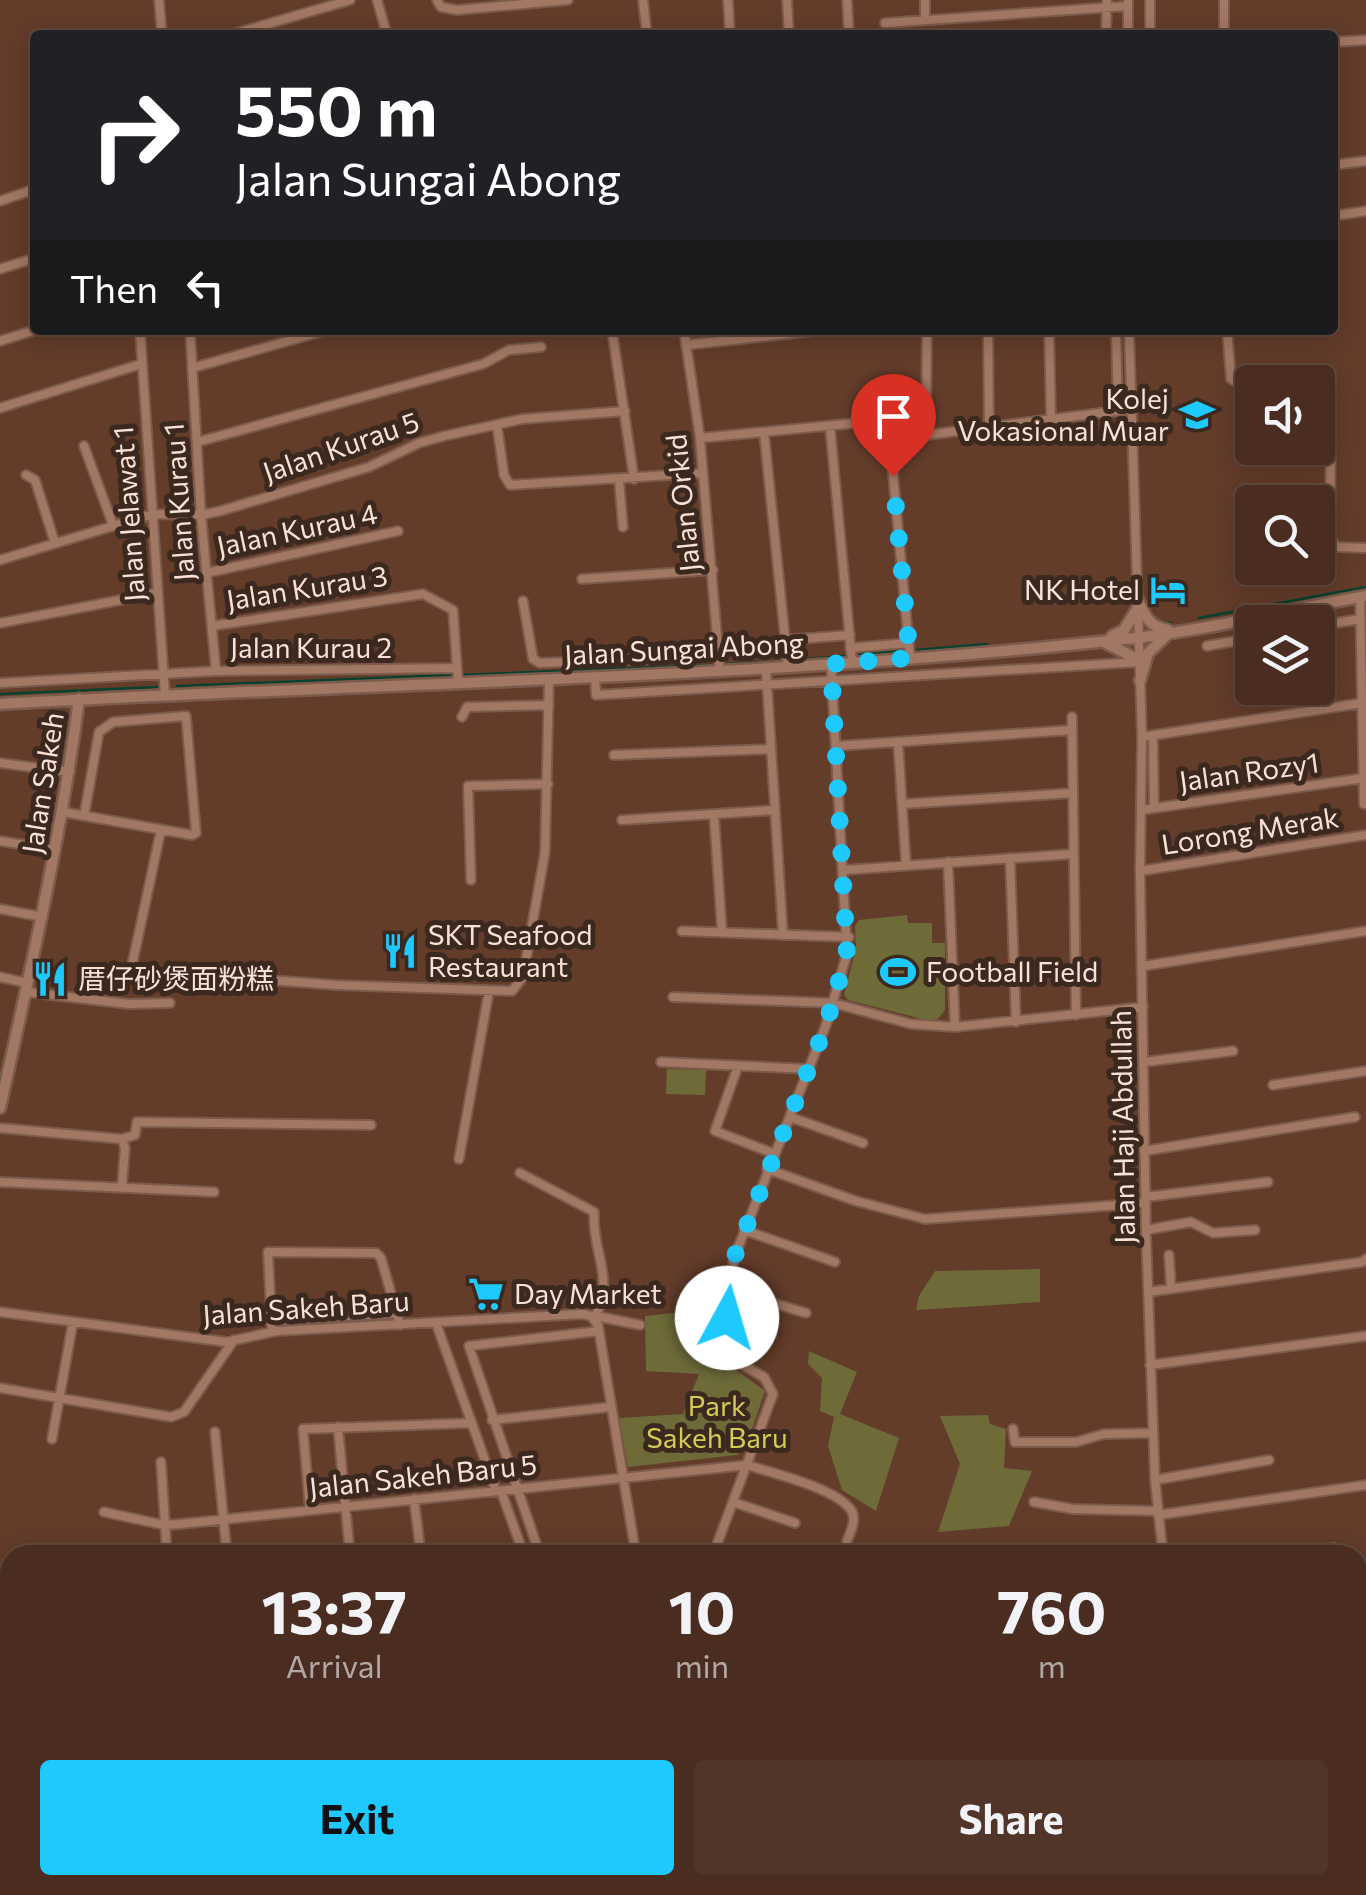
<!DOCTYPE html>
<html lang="en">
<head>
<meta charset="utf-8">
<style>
  body { margin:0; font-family:Commissioner,"Noto Sans SC",sans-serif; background:#513529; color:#f1f3f6; height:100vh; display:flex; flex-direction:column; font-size:38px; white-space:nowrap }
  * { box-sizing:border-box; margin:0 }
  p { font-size:32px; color:#b2a8a5 }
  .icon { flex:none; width:55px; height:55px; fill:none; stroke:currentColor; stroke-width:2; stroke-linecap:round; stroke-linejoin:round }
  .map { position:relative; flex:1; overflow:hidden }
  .sheet { position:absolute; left:0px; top:1545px; width:1368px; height:350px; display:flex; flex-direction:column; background:#4a2d20; border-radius:30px 30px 0 0; box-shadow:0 5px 25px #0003,0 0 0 2px #61493e }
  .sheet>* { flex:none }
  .top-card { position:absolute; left:30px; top:30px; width:1308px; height:305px; border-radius:10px; box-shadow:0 5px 25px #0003,0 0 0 2px #61493e; background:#202124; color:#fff; overflow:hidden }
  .tools { position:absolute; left:1235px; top:365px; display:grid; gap:20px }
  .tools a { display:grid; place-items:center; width:100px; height:100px; border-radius:10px; background:#4a2d20; box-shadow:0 5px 25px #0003,0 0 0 2px #61493e; font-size:50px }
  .pin { position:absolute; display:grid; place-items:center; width:85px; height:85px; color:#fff; margin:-102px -42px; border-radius:50% 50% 50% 0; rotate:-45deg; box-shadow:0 0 10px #0007 }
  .pin .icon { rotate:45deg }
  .me { position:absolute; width:110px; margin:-55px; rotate:6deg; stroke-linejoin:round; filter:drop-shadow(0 0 8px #0008) }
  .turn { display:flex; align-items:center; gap:35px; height:210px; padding:0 40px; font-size:45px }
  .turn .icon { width:130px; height:130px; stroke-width:2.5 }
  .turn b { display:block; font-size:70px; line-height:85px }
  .then { display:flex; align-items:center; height:95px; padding:0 40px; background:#0003; gap:20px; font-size:38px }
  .eta { display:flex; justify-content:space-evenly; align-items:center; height:170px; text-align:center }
  .eta b { font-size:60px; font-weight:700; line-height:70px }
  .button { display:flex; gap:20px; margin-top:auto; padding:20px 40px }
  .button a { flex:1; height:115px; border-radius:10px; background:#1ec9fd; color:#111; font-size:40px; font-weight:700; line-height:115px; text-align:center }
  .button a+a { background:#513529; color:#f1f3f6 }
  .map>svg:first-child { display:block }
  .green { fill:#6e6b39 }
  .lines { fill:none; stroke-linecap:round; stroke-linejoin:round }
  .stream { stroke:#06422f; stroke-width:2.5 }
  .minor-casing { stroke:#7c5b4c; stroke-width:12 }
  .tertiary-casing { stroke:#7c5b4c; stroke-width:15 }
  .minor { stroke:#a27763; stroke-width:8 }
  .tertiary { stroke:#a27763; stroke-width:10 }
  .route { stroke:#1ec9fd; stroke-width:18; stroke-dasharray:0 32.4 }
  .labels { text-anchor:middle; stroke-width:10; stroke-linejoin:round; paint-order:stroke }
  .poi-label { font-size:28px; fill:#fae1d6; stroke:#3b2920; text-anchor:start }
  .street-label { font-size:28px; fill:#fae1d6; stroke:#3b2920 }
  .park-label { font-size:28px; fill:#d4cc53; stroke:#3b2920 }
</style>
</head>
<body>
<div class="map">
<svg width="1366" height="1895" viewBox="0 0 1366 1895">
  <rect width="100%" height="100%" fill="#633c2a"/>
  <!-- green -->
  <path class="green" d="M907,915l1,8h24v20h13v67l-7,9 -8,2 -82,-21 -4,-5 12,-46 -1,-23 4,-6z
    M667,1069l39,1 -1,25 -39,-1z
    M1040,1269v33l-124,8 3,-14 16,-25z
    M684,1312l24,18 -4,25h12l49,36 -19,56 -9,8 -109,12 -9,-49 64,-4 16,-40 -53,-3 -1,-55z
    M809,1351l48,21 -17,42 59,24 -23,73 -34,-21 -14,-44 6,-29 -14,-6 2,-33 -14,-14z
    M988,1415l2,9 16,5 -2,39 28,3 -23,55 -71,6 22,-68 -20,-48z"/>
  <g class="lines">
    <!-- stream -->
    <path class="stream" d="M1199,618l167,-31
      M1158,621l13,2
      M1110,631l6,-4
      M916,650l71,-6
      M856,655l46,-4
      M793,660l52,-4
      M723,664l58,-3
      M461,675l250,-10
      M177,686l277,-11
      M0,694l158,-7
      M0,1592l10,2"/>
    <defs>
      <path id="minor" d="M159,0l3,35
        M377,0l10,35
        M437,0l4,7 16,3 111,-10
        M643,0l4,35
        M728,0l2,35
        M787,0l2,35
        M847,0l2,35
        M925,0v20
        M1224,0v35
        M885,23l243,-17
        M230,35l120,-35
        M1106,35l1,-35
        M1128,35v-35
        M1150,35v-35
        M1332,42l34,-2
        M1332,165l34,-4
        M0,201l35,-12
        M1332,216l34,-5
        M0,269l35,-11
        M140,330l25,365
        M190,330l11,185 15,156
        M612,330l22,149
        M684,330l16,108 20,234
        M927,330l-1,105 206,-26
        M988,330l1,97
        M1049,330l2,89
        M1116,330l2,80
        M1129,330l13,407 -2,134 6,362 9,247 8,75
        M1227,330l4,49 9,5 12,1
        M0,341l35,-11
        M686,345l136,-15
        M192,368l135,-38
        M1318,386l9,2 4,14 -1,134 6,11 30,1
        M0,408l141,-44
        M497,425l7,50 6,10 193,-12
        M830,426l22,236
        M764,432l24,235
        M700,438l188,-18 22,238
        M197,442l286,-78 26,-14 32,-3
        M84,446l29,79
        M26,475l9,5 20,63
        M619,480l4,47
        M0,560l153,-46 48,1 19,-4 149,-44 50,-24 25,-7 78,-17 103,-8
        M206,573l192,-42
        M582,579l131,-9
        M1360,597l4,207
        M523,601l10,58 7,4 179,-7
        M0,623l157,-30
        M212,626l211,-32 30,16 5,71
        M1318,626l42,-7
        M784,640l66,-5
        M1207,646l45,-8
        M850,648l58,-5
        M766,668l17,267
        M595,677l1,18 543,-33
        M0,683l216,-12 241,-3
        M462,717l5,-10 82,-2
        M1072,717l4,298
        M1153,735l1,73
        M1142,737l220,-34
        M898,742l8,123
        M837,746l234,-16
        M614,755l157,-6
        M0,763l70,9
        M903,804l169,-11
        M1141,810l223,-32
        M63,812l129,23 4,-2 -10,-117 -73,6 -14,10 -15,84
        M714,814l8,118
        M622,820l153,-10
        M161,830l-30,140 206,15 175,6 11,-14 22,-125 4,-173
        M0,841l56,9
        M1010,858l6,164
        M948,862l7,165
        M845,870l228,-16
        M1140,871l226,-36
        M471,880l-3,-94 80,-2
        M0,909l43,8
        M682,931l167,6
        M1143,966l223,-35
        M0,977l28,6
        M26,992l103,12 41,-1
        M673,997l160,6 78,21 44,3 188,-20
        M661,1062l148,7
        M1144,1062l89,-11
        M738,1066l-23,65 60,23
        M1273,1085l93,-14
        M790,1117l73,26
        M0,1128l122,11 3,9 -3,37
        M122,1139l13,-4 2,-13 234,3
        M1144,1151l211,-34
        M459,1159l30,-168
        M767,1169l89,32 69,18 221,-16
        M520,1173l74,39c-2,45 22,61 0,108
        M0,1182l214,10
        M1146,1197l122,-15
        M744,1230l91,32
        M1146,1230l45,-8 22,11 42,-3
        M1169,1255l2,33
        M729,1290l77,23
        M1148,1292l214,-30 4,-3
        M0,1312l226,30 51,-11 305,-17 9,2 7,9 38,230
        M596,1316l44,9
        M270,1320l127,-7
        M436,1323l60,168
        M272,1332l-4,-80 108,1 5,5 19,67
        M1150,1365l216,-29
        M0,1388l171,29 13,-5 50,-72
        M492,1420l118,-13
        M338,1427l12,128
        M1013,1429l2,13h61l28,-8 49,-1
        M215,1432l12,123
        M52,1439l21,-117
        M161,1462l6,93
        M1155,1480l114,-20
        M501,1491l23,64
        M414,1499l7,56
        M733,1502l62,21
        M1034,1502l39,7 85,2
        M310,1510l-7,-81 169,-6
        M104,1512l60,13 16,-1 567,-59c25,8 89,23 104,45 6,9 0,21 -4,31
        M1158,1515l208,-30
        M540,1555l-71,-209 130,-15
        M713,1555l60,-161 -9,-17 -32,-18 -8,-13 10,-88 92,-233 21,-71 -16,-290
        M1293,1555l41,-7
        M0,1616l10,1
        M0,1686l10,1
        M0,1759l10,1
        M1358,1807h8
        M33,1895v-10
        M437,1895l1,-10
        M503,1895l1,-10
        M697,1895l4,-10
        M748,1895l4,-10
        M834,1895l3,-10
        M1069,1895l2,-10
        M1187,1895l1,-10"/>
      <path id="tertiary" d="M1137,598c8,18 11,28 31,32
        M1112,636l12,-6 13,-21
        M1104,642l35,18
        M1140,681l8,-28 21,-20
        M0,704c378,-22 758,-24 1135,-66 77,-9 154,-28 231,-42
        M0,1108c30,-136 61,-271 79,-409"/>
    </defs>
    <!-- minor casing -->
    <use href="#minor" class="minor-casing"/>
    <!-- tertiary casing -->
    <use href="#tertiary" class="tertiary-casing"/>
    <!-- minor -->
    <use href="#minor" class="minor"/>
    <!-- tertiary -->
    <use href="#tertiary" class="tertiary"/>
  </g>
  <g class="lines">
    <!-- route -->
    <path class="route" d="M727,1318l7,-60 92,-233 21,-71 -16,-290 79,-6 -17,-182"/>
  </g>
  <!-- icons -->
  <defs>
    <symbol id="university-bare" viewBox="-9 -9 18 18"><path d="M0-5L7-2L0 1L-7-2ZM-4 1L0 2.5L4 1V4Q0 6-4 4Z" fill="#1ec9fd" stroke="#3b2920" stroke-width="2.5" paint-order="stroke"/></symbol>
    <symbol id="hotel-bare" viewBox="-9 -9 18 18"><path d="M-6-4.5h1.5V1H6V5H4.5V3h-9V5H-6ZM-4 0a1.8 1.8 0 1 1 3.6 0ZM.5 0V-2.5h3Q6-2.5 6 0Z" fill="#1ec9fd" stroke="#3b2920" stroke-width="2.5" paint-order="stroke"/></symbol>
    <symbol id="restaurant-bare" viewBox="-9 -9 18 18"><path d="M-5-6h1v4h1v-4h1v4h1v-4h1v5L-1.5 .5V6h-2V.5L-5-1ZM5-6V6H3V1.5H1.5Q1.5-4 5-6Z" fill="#1ec9fd" stroke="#3b2920" stroke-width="2.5" paint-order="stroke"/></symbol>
    <symbol id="stadium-bare" viewBox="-9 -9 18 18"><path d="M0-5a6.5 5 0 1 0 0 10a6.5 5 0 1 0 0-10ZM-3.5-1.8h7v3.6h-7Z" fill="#1ec9fd" stroke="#3b2920" stroke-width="2.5" paint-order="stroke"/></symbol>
    <symbol id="supermarket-bare" viewBox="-9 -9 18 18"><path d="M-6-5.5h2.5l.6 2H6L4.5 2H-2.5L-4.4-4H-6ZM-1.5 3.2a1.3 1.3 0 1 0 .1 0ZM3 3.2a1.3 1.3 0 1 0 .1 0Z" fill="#1ec9fd" stroke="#3b2920" stroke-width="2.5" paint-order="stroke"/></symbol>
  </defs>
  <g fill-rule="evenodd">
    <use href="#university-bare" x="1172" y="390" width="50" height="50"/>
    <use href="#hotel-bare" x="1143" y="565" width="50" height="50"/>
    <use href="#restaurant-bare" x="375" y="926" width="50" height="50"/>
    <use href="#stadium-bare" x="873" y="947" width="50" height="50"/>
    <use href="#restaurant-bare" x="25" y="954" width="50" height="50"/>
    <use href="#supermarket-bare" x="461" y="1269" width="50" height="50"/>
  </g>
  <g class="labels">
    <!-- poi labels -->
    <g class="poi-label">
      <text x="1169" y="409" text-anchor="end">Kolej<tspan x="1169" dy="32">Vokasional Muar</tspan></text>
      <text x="1140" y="600" text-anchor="end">NK Hotel</text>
      <text x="428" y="945">SKT Seafood<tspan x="428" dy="32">Restaurant</tspan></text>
      <text x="926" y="982">Football Field</text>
      <text x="78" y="989">厝仔砂煲面粉糕</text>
      <text x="514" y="1304">Day Market</text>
    </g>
    <!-- street labels -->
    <g class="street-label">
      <text transform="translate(341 447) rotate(-19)" y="10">Jalan Kurau 5</text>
      <text transform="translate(179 502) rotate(-94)" y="10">Jalan Kurau 1</text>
      <text transform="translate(683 503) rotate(-96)" y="10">Jalan Orkid</text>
      <text transform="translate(129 514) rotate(-94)" y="10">Jalan Jelawat 1</text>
      <text transform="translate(297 530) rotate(-12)" y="10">Jalan Kurau 4</text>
      <text transform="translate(307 588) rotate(-9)" y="10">Jalan Kurau 3</text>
      <text x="311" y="658">Jalan Kurau 2</text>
      <text transform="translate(684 649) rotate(-3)" y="10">Jalan Sungai Abong</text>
      <text transform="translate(1249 772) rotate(-8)" y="10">Jalan Rozy1</text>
      <text transform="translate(43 783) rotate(-81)" y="10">Jalan Sakeh</text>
      <text transform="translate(1250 831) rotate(-9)" y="10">Lorong Merak</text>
      <text transform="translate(1123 1127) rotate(-91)" y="10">Jalan Haji Abdullah</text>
      <text transform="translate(306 1308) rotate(-4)" y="10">Jalan Sakeh Baru</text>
      <text transform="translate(423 1476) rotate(-6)" y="10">Jalan Sakeh Baru 5</text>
    </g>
    <!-- park labels -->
    <g class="park-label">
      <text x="717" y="1416">Park<tspan x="717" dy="32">Sakeh Baru</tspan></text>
    </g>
  </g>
</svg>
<div class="tools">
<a><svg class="icon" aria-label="sound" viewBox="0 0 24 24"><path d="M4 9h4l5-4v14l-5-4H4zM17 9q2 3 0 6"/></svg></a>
<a><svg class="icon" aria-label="search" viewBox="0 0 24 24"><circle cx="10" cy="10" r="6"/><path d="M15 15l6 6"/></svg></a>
<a><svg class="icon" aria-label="layers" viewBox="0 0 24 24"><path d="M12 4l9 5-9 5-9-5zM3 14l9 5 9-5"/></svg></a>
</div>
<div class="pin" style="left:893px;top:476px;background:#d93025"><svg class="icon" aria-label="arrive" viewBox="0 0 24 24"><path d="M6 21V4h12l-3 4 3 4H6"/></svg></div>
<svg class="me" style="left:727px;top:1318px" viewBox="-20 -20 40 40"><circle r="19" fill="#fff"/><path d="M0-13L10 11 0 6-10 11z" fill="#1ec9fd"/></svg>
<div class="top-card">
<div class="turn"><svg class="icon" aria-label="right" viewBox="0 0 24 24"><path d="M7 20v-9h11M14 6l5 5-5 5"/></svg><div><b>550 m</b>Jalan Sungai Abong</div></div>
<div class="then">Then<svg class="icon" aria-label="left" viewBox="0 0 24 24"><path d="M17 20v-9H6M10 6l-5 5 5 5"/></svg></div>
</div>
<section class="sheet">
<div class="eta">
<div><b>13:37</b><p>Arrival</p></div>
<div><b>10</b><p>min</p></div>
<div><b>760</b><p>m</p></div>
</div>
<div class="button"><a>Exit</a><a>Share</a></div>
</section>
</div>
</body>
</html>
